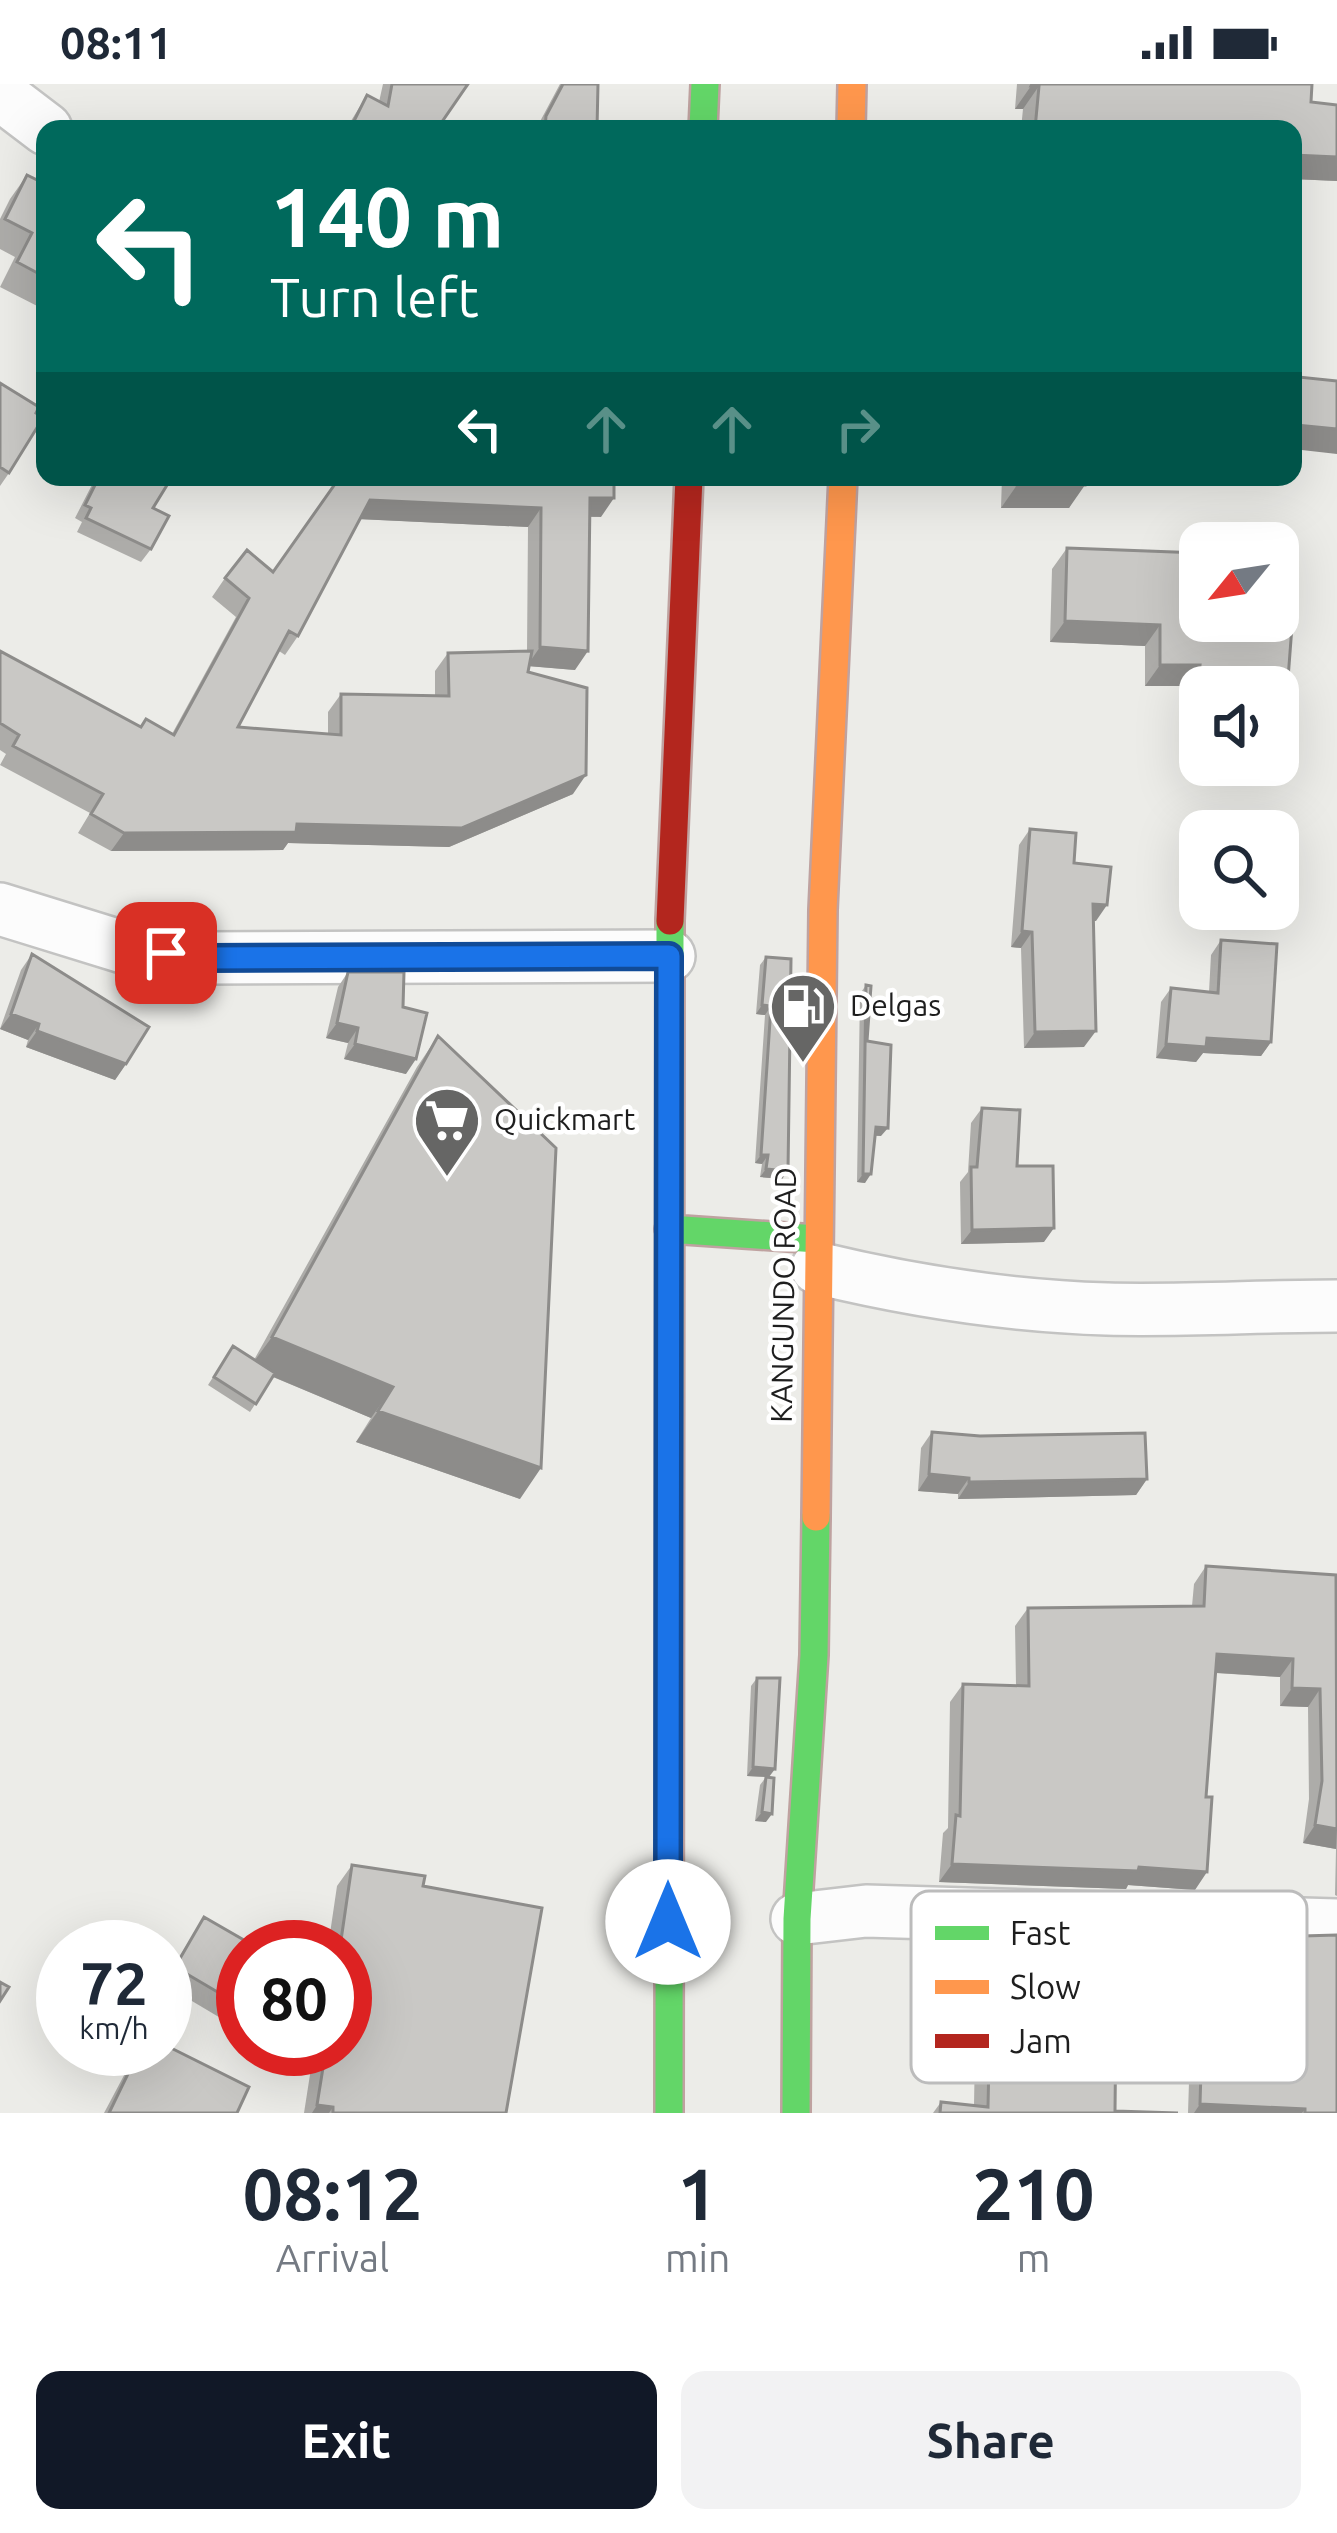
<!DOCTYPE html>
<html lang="en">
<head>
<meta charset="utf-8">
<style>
  body { margin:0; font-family:Ubuntu,sans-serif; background:#f2f2f3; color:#1f2937; height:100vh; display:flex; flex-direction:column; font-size:45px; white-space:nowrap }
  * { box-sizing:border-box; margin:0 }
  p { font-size:39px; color:#747a83 }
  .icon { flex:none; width:66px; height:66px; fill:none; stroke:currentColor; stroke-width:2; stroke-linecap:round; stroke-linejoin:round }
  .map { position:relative; height:2029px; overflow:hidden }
  .side { display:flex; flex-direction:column; background:#fff; flex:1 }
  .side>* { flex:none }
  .guide { position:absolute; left:36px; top:36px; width:1266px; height:366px; border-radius:24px; box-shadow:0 12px 48px #0002; background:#00695c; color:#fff; overflow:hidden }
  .needle { width:78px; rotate:240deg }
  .tools { position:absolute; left:1179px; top:438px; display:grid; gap:24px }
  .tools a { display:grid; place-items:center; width:120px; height:120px; border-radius:24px; background:#fff; box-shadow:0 12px 48px #0002; font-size:60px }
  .speed { position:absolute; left:36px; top:1836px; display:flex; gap:24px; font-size:60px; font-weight:700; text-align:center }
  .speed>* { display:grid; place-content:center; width:156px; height:156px; border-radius:50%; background:#fff; box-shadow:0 12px 48px #0002; line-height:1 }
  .speed small { font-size:30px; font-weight:400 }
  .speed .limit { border:18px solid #d22; background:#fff; color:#111 }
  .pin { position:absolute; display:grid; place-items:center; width:102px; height:102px; color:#fff; margin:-51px; border-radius:24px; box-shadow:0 6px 18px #0006 }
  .me { position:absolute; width:132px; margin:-66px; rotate:0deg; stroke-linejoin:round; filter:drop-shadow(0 0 9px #0008) }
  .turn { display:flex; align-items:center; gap:42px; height:252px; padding:0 36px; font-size:54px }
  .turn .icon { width:156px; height:156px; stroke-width:2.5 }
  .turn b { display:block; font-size:84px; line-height:102px }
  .lanes { display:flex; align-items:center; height:114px; padding:0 36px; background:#0003; justify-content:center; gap:60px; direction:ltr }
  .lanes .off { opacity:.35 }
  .eta { display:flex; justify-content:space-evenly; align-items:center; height:204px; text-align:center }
  .eta b { font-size:72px; font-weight:700; line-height:84px }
  .button { display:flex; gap:24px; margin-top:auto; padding:24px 36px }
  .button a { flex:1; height:138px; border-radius:24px; background:#111827; color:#fff; font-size:48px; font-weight:700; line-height:138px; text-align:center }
  .button a+a { background:#f2f2f3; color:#1f2937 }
  .status { display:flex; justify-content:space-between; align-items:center; height:84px; padding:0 60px; background:#fff; direction:ltr }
  .status svg { height:33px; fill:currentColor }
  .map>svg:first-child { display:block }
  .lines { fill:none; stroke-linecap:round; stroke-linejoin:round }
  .street-casing { stroke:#c3c3c2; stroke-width:56 }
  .fast-casing { stroke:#bfa2a0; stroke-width:32 }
  .slow-casing { stroke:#bfa2a0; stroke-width:32 }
  .jam-casing { stroke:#bfa2a0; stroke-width:32 }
  .street { stroke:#fcfcfc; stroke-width:51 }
  .fast { stroke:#63d668; stroke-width:27 }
  .slow { stroke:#ff974d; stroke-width:27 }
  .jam { stroke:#b3261e; stroke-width:27 }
  .wall { fill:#adaca9; fill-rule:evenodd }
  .shaded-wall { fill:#8d8c8a }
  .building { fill:#c9c8c5; stroke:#8d8c8a; stroke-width:3 }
  .route-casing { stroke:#114b97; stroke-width:30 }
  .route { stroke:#1a73e8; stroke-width:21 }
  .labels { text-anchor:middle; stroke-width:9; stroke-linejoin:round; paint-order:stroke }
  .poi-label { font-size:30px; fill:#1e1e1e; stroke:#fff; text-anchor:start }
  .street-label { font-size:30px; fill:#1e1e1e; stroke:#fff }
  .key { fill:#fff; stroke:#bcbcbc; stroke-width:3 }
  .key-label { font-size:33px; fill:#1e1e1e }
</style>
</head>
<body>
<div class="status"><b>08:11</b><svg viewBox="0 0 49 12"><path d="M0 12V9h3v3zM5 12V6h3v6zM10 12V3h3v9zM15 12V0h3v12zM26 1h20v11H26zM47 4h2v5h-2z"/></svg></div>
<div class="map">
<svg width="1337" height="2029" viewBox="0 0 1337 2029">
  <rect width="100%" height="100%" fill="#ecece8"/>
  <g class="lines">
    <defs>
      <path id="street" d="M0,10l46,35
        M0,825l126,39 80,10 463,-2
        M817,1184c95,23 191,38 290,41 77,2 153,-3 230,-3
        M797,1835l69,-8 471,14"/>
      <path id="fast" d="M703,45l2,-45
        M669,1145l148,10
        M669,2029l1,-1192
        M796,2029l1,-194 17,-264 2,-138"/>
      <path id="slow" d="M851,45l1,-45
        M816,1433l7,-607 20,-433"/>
      <path id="jam" d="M670,837l19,-444"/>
    </defs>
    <!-- street casing -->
    <use href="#street" class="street-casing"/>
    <!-- fast casing -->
    <use href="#fast" class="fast-casing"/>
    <!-- slow casing -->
    <use href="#slow" class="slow-casing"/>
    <!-- jam casing -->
    <use href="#jam" class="jam-casing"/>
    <!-- street -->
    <use href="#street" class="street"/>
    <!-- fast -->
    <use href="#fast" class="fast"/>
    <!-- slow -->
    <use href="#slow" class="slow"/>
    <!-- jam -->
    <use href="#jam" class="jam"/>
  </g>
  <!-- wall -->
  <path class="wall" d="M383,0h85l-31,45h-91l21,-34 12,7z
    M560,0h38l-1,45h-61z
    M1017,0h295l-1,18 26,3v76l-44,-2v-50h-272l2,-20h-8z
    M27,91l18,9v126l-45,-23 15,-30 -15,-8v-30l10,-20z
    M0,299l9,90 -9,13z
    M96,393h76l-19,31 -2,41 -10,13 -64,-30 5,-10 -7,-4z
    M340,393l261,40h-11l-15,153 -46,-4 -1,6 45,122 -124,53 -161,-4 -5,7 -172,1 -33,-18 12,-20 -90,-48 6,-11 -6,-4v-99l140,76 32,7 64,-117 -24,-20 13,-19 48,-6zM360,435l168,8 -1,125 -79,1 -13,18v25l-94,-2 -13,18v22l-90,-7 41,-76 6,4 13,-19z
    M1002,393h83l-16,31h-68z
    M1067,464l133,73 87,71 -9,13v-18l-95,18 2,-19h-40v-40l-95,-4 2,-73z
    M1030,745l44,34 22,58h-3l-9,126 -60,1 -3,-100 -10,-1 8,-102z
    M1221,856l50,102 -10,14 -58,-3 -7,9 -40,-4 5,-56 10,-14 38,4 2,-37z
    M32,870l94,110 -11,16 -89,-33 2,-7 -28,-11 21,-59z
    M766,873l22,214 -6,8 -22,-2 2,-13 -7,-1 10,-148 -9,-1 4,-49z
    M348,888l55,35 3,67 -62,-15 4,-16 -22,-5 12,-51z
    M866,901l1,56 14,95h-6l-10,47 -8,-1 3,-188z
    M438,952l82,463 -164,-57 15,-24 -98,-41 -23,35 -42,-27 25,-39 21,14 163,-293z
    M982,1024l35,58 27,76 -83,2 -1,-62 8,-10 3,-49z
    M932,1348l215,47 -11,16 -178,4v-5l-40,-3 3,-43z
    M1206,1482l131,28v302l-2,-1 1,-46 -33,-6 6,-44 -1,-92 -28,-1v-29l-65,-4 -20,217 -67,-5 -2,4 -187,-7 4,-49 5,-5 2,-126 13,-18 53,1 -1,-59 13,-18 164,-2 2,-22z
    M757,1594l12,99 -3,45 -11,-1 5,-36 6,-8 -19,-1 4,-90z
    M352,1781l71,21 83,227h-202l10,-64h31v-102h-17l9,-61z
    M204,1833l39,30v76l-4,6 -74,-44v-5z
    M992,1840l123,187 63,2h-245l8,-11 33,3 3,-161z
    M1303,1852l34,177h-149l4,-124 12,-18 87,4v-21z
    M138,1965h27l72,64h-133z"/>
  <!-- shaded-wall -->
  <path class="shaded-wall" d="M1031,2h8l-16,23h-8z
    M1293,71l44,2v24l-44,-2z
    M1295,341l42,4v25l-44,-5z
    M1017,401h68l-16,23h-68z
    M590,414h24l-13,19 -24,-1z
    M370,416l171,8 -13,19 -171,-8z
    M1065,537l95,4 -15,21 -95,-4z
    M540,563l48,4 -13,19 -48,-4z
    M1160,581h40l-15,21h-40z
    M1198,599l36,4h-34v19l-17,-1z
    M1278,607l9,1 -9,13z
    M586,691l-13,19 -124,53 -161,-4 -5,7 -172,1 13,-18 173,-9z
    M1093,820l14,1 -11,16 -14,-1z
    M1022,847l10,1 -11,16 -10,-1z
    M762,921l9,1 -6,9 -9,-1z
    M11,930l28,10 -11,16 -28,-11z
    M337,939l21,5 -10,15 -22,-5z
    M37,947l89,33 -11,16 -89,-33z
    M1096,947l-12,16 -60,1 11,-16z
    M1207,954l64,4 -10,14 -58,-3 -7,9 -40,-4 10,-14z
    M355,960l61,15 -10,15 -62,-15z
    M876,1043l12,1 -7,8 -11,-1z
    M761,1071h7l-6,9 -7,-1z
    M766,1085l22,2 -6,8 -22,-2z
    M863,1090h8l-6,9 -8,-1z
    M1054,1144l-10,14 -83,2 11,-14z
    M272,1253l121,50 -22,31 -121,-51z
    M378,1327l163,57 -21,31 -164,-57z
    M929,1390l40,4 -11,16 -40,-3z
    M1147,1395l-11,16 -178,4 11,-17z
    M1217,1570l76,5 -13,18 -76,-5z
    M1292,1604l28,1 -12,18 -28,-1z
    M753,1683l22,2 -6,8 -22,-1z
    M762,1728l10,2 -6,8 -11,-1z
    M1315,1741l22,4 -1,20 -33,-6z
    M952,1780l187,3 68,5 -12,18 -67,-5 -2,4 -187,-7z
    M1200,2020l105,5 -3,4h-108z
    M317,2021l16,2 -4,6h-17z"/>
  <!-- building -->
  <path class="building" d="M392,0h76l-31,45h-87l17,-34 21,11z
    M563,0h35l-1,45h-52l1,-13z
    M1032,0h280l-1,18 26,3v52l-44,-2v-26h-258l4,-43h-8z
    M27,91l18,9v93l-28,-15 15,-29 -27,-14z
    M1293,278l6,1 -1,14 39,4v48l-42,-4 -2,20z
    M0,299l39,24 -3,6 7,5 -34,55 -9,-6z
    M99,393h73l-19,31 16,8 -18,33 -65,-31 5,-10 -6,-3z
    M340,393h274v21h-24l-2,153 -48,-4 1,-139 -171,-8 -72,136 -9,-5 -51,96 103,8v-41l108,2 -1,-43 84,-2 -4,21 59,16 -1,87 -124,53 -165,-4 -1,8 -172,1 -33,-19 12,-20 -90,-48 6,-11 -19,-12v-72l141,76 5,-8 28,16 75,-137 -24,-20 22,-28 26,22z
    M1017,393h68v8h-68z
    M1067,464l133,5v68h36l56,5 -5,66 -9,-1v-4h-44l-36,-4 2,-18h-40v-40l-95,-4z
    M1030,745l46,4 -2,30 37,4 -4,38 -14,-1 3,127 -61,1 -3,-100 -10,-1z
    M1221,856l56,4 -6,98 -64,-4 -1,9 -40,-3 5,-56 47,5z
    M32,870l117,73 -23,37 -89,-33 2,-7 -28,-10z
    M766,873l25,2 -3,212 -22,-2 2,-14h-7l10,-149 -9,-1z
    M348,888h56l-1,35 24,6 -11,46 -61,-15 3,-16 -21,-5z
    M866,901l5,1 -4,55 24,4 -3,83 -12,-1 -5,47h-8z
    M438,952l118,112 -15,320 -163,-57 15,-24 -121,-50z
    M982,1024l38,2 -3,56h36l1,62 -82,2 -1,-63h6z
    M233,1262l42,27 -19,31 -42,-27z
    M932,1348l48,4 165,-3 2,46 -178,3v-4l-40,-4z
    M1206,1482l130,9 1,254 -22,-4 7,-44 -2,-92 -28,-1 1,-29 -76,-5 -11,143h6l-5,75 -68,-5 -1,4 -186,-7 4,-49 4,1 3,-132 66,2 -1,-78 176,-2z
    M757,1594h23l-5,91 -22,-2z
    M766,1693l8,1 -2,36 -10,-2z
    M352,1781l73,11 -2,10 119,22 -36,205h-173v-6l-16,-2 9,-56h19v-102h-5z
    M204,1833l52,30h-13v60l-68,-40z
    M992,1840l125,3 -2,184 63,2h-238l1,-11 47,5z
    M1337,1851v178h-32v-4l-105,-5 4,-133 100,4 -1,-39z
    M0,1898l9,5 -9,14z
    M165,1961l84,42 -12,26h-128l31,-64h25z"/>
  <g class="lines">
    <defs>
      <path id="route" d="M166,869l40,5 463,-2 -1,966"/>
    </defs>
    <!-- route casing -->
    <use href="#route" class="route-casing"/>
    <!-- route -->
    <use href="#route" class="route"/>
  </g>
  <!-- icons -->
  <defs>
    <symbol id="fuel-pin" viewBox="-11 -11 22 30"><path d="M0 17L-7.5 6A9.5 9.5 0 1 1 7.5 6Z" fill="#666665" stroke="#fff"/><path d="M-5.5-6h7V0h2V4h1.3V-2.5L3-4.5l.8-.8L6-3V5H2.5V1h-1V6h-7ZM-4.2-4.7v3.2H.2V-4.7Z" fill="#fff"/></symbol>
    <symbol id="supermarket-pin" viewBox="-11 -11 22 30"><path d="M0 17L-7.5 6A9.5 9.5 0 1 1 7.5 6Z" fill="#666665" stroke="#fff"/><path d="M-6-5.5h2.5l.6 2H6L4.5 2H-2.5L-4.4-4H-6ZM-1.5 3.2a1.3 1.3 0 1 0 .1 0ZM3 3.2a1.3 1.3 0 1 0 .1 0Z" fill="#fff"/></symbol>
  </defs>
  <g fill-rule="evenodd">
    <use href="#fuel-pin" x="765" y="884" width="76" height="104"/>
    <use href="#supermarket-pin" x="409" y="998" width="76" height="104"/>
  </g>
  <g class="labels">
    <!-- poi labels -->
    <g class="poi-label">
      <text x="850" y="932">Delgas</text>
      <text x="494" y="1046">Quickmart</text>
    </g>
    <!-- street labels -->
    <g class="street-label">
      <text transform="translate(784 1211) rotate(-89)" y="10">KANGUNDO ROAD</text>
    </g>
  </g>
  <!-- legend -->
  <rect x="911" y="1807" width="396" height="192" rx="18" class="key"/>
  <rect x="935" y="1842" width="54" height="14" fill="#63d668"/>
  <rect x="935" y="1896" width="54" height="14" fill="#ff974d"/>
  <rect x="935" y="1950" width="54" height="14" fill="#b3261e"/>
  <g class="key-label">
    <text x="1010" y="1861">Fast</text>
    <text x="1010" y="1915">Slow</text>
    <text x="1010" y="1969">Jam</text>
  </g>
</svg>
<div class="tools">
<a><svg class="needle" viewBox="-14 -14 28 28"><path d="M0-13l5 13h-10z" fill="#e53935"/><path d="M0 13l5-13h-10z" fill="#747a83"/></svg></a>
<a><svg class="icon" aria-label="sound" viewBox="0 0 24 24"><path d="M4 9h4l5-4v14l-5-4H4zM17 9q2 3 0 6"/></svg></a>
<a><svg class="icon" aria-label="search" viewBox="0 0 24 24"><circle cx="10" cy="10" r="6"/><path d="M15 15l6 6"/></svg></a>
</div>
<div class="speed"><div>72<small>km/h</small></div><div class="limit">80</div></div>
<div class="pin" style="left:166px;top:869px;background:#d93025"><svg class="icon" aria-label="arrive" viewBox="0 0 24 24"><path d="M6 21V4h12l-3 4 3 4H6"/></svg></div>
<svg class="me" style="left:668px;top:1838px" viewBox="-20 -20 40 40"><circle r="19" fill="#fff"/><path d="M0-13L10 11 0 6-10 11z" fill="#1a73e8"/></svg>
<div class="guide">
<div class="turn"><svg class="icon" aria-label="left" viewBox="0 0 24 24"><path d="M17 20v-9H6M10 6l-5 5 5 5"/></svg><div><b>140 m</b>Turn left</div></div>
<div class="lanes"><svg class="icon" aria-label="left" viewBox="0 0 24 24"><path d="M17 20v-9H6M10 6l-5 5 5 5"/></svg><svg class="icon off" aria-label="ahead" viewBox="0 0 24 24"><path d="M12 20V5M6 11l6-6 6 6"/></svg><svg class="icon off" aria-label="ahead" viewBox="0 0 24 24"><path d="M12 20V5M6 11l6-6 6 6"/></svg><svg class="icon off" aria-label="right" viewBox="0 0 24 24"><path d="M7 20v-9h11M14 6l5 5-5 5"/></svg></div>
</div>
</div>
<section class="side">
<div class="eta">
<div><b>08:12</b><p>Arrival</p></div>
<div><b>1</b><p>min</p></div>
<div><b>210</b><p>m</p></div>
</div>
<div class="button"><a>Exit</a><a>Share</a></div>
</section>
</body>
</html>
